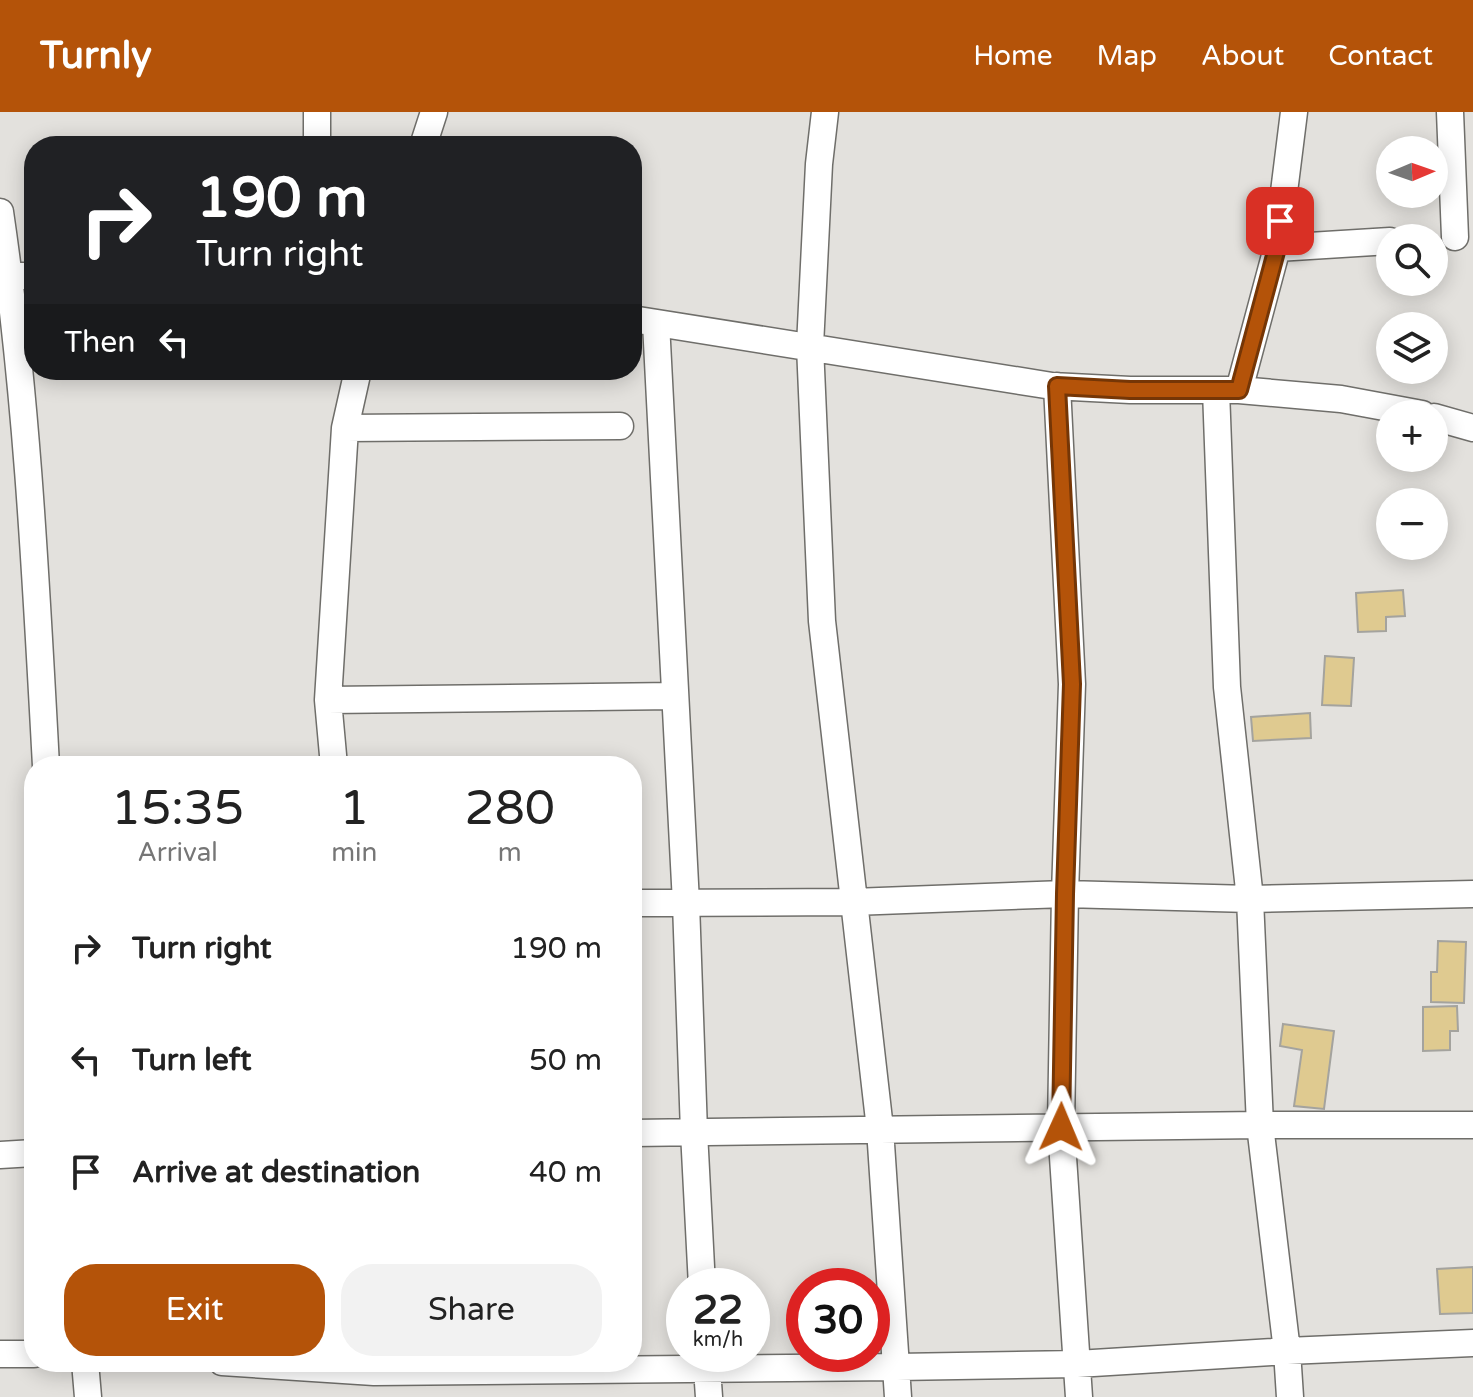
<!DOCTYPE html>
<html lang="en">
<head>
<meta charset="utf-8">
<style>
  body { margin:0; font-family:"Varela Round",sans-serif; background:#f2f2f2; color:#222; height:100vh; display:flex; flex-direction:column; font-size:30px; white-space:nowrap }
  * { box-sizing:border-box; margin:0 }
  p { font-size:26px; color:#767676 }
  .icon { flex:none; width:44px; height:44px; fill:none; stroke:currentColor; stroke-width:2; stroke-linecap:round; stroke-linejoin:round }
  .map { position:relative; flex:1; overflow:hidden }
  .side { position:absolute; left:24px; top:644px; width:618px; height:616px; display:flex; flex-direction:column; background:#fff; border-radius:32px; box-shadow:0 4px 20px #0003 }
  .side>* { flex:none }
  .banner { position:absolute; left:24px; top:24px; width:618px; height:244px; border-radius:32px; box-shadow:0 4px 20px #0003; background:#202124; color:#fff; overflow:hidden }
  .needle { width:52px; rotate:88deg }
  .controls { position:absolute; left:1376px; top:24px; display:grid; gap:16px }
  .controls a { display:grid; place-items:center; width:72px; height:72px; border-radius:50%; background:#fff; box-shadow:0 4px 20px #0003; font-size:40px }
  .speed { position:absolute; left:666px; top:1156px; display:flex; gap:16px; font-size:40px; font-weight:700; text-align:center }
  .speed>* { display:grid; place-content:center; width:104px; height:104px; border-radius:50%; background:#fff; box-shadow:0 4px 20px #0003; line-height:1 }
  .speed small { font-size:20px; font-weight:400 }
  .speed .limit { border:12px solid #d22; background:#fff; color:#111 }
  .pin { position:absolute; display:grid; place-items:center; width:68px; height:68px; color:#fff; margin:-34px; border-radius:16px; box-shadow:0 4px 12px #0006 }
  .me { position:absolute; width:88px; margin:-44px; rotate:1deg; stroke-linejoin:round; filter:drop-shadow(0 0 6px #0008) }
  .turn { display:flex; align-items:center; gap:28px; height:168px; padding:0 40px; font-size:36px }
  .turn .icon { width:104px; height:104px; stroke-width:2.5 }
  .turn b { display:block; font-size:56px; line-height:68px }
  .then { display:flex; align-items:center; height:76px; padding:0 40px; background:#0003; gap:16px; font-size:30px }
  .eta { display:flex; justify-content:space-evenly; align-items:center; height:136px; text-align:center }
  .eta b { font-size:48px; font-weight:600; line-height:56px }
  .action { display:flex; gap:16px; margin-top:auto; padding:16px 40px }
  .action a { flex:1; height:92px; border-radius:32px; background:#b45309; color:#fff; font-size:32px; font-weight:600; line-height:92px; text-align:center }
  .action a+a { background:#f2f2f2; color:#222 }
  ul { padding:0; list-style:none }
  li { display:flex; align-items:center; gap:24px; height:112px; padding:0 40px }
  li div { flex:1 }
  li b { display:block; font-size:30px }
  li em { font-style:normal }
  header { display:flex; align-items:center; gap:48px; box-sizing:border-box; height:112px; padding:0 40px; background:#b45309; color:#fff }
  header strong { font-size:38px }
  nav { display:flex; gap:44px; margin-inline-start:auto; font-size:28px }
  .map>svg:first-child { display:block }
  .building { fill:#dfca90; stroke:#a4a39e; stroke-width:2 }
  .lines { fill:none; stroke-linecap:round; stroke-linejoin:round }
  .street-casing { stroke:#6f6e6a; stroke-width:29 }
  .street { stroke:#fff; stroke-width:26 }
  .route-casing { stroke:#753606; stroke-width:20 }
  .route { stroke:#b45309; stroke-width:14 }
</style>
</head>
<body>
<header>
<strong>Turnly</strong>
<nav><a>Home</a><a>Map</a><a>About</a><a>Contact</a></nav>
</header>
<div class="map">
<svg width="1473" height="1285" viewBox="0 0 1473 1285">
  <rect width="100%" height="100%" fill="#e3e1dd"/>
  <!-- building -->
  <path class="building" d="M1403,478l2,26 -19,1v14l-28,1 -2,-39z
    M1325,544l29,2 -3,48 -29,-1z
    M1310,601l1,25 -58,3 -2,-24z
    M1438,829l28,1 -2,61 -33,-1v-30h6z
    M1457,894l1,25h-8v19l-27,1v-44z
    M1283,912l51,7 -10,78 -30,-3 8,-56 -22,-4z
    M1473,1155v46l-33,1 -3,-45z"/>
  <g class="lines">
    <defs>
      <path id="street" d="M317,0v34
        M825,0l-6,52 -9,182 12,275 58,508 18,268
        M1450,0l5,125
        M423,34l11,-34
        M0,100c27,183 36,369 46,554
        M1277,136l113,-7
        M0,164h34
        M632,207l420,67 78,4h109l102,9 81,15
        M656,211l30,580 8,229 8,154
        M1057,274l15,298 -7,210 -4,233 18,270
        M1216,278l11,297 23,212 10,226 27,226 3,46
        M1239,278l38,-142 17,-136
        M1434,305l39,11
        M345,316l275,-2
        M328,588l347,-4
        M334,654l-6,-66 17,-272 13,-58
        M632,791l221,-1 212,-8 185,5 223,-5
        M632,1021l628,-8h213
        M0,1043l34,-2
        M0,1242h34
        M706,1242l3,43
        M85,1250l3,35
        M222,1250l152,10 523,-5 180,-3 210,-13 186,-8"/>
    </defs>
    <!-- street casing -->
    <use href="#street" class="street-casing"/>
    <!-- street -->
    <use href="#street" class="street"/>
  </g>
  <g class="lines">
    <defs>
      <path id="route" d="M1061,1015l4,-233 7,-210 -15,-298 73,4h109l38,-142 3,-27"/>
    </defs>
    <!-- route casing -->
    <use href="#route" class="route-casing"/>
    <!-- route -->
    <use href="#route" class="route"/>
  </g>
</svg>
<div class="controls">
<a><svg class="needle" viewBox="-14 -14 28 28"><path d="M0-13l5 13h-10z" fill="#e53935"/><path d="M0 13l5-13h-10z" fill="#767676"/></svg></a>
<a><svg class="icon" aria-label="search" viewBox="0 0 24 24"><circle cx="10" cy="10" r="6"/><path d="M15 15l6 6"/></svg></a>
<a><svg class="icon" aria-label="layers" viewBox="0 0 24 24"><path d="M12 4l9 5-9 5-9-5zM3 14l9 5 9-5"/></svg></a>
<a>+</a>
<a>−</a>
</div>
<div class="speed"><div>22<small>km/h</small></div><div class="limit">30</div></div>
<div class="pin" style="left:1280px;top:109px;background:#d93025"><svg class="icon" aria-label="arrive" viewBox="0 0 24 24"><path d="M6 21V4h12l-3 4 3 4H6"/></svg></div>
<svg class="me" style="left:1061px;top:1015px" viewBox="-20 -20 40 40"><path d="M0-17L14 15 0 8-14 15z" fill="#b45309" stroke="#fff" stroke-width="4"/></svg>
<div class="banner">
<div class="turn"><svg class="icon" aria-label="right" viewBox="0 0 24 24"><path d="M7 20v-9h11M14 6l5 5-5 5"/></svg><div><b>190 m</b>Turn right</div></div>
<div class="then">Then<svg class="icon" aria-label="left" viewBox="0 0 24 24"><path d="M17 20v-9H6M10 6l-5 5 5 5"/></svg></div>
</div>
<section class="side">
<div class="eta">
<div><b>15:35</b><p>Arrival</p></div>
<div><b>1</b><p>min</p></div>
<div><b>280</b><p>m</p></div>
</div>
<ul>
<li><svg class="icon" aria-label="right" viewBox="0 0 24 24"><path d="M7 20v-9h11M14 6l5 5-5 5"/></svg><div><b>Turn right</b></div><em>190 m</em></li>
<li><svg class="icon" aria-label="left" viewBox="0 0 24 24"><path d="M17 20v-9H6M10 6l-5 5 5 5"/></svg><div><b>Turn left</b></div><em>50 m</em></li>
<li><svg class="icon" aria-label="arrive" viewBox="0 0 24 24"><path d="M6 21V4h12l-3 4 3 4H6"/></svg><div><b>Arrive at destination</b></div><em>40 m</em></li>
</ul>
<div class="action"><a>Exit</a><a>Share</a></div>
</section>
</div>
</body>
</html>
